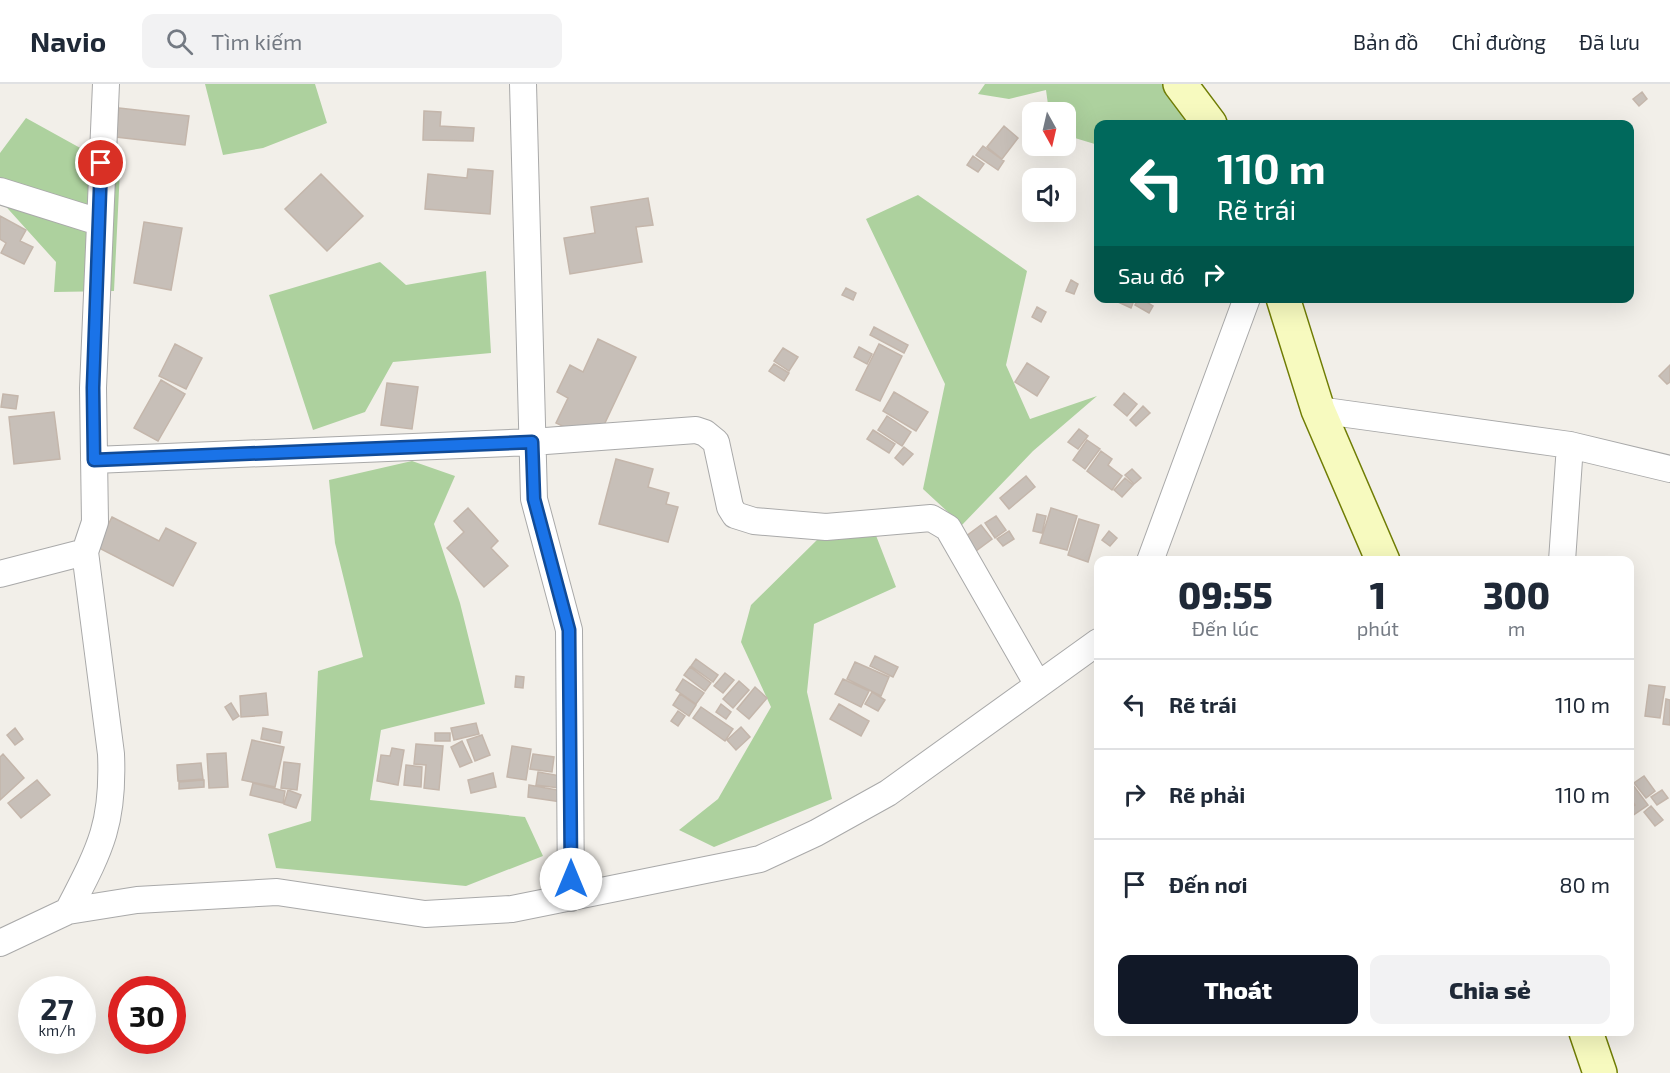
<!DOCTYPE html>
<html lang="vi">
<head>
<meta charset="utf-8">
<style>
  body { margin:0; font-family:"Exo 2",sans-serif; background:#f2f2f3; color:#1f2937; height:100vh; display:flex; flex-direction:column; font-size:22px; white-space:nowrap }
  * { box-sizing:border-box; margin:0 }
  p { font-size:20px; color:#747a83 }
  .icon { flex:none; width:33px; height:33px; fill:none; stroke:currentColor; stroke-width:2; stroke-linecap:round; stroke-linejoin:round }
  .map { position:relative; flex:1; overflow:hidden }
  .drawer { position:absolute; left:1094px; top:472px; width:540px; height:480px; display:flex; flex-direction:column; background:#fff; border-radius:12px; box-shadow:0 6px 24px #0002 }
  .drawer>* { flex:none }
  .guide { position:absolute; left:1094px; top:36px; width:540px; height:183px; border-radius:12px; box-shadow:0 6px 24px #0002; background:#00695c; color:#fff; overflow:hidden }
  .needle { width:39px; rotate:172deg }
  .controls { position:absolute; left:1022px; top:18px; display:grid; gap:12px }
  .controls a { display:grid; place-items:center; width:54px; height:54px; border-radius:12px; background:#fff; box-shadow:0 6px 24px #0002; font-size:30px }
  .speed { position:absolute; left:18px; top:892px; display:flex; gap:12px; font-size:30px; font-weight:700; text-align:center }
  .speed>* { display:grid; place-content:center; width:78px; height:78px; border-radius:50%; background:#fff; box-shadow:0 6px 24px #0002; line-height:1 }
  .speed small { font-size:15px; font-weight:400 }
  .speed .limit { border:9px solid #d22; background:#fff; color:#111 }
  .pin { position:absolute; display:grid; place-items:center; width:51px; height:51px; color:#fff; margin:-26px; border:3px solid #fff; border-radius:50%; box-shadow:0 2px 6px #0007 }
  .me { position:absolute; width:66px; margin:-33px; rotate:0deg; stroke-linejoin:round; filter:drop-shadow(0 0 4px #0008) }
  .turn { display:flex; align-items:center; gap:21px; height:126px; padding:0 24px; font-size:27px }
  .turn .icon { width:78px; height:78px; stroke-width:2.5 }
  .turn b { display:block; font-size:42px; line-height:51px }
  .then { display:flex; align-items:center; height:57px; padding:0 24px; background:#0003; gap:12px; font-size:22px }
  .eta { display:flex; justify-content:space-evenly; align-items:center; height:102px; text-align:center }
  .eta b { font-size:36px; font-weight:800; line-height:42px }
  .primary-button { display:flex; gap:12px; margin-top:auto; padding:12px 24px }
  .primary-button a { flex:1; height:69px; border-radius:12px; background:#111827; color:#fff; font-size:24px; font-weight:800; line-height:69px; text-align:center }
  .primary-button a+a { background:#f2f2f3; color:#1f2937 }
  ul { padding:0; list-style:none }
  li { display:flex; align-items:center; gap:18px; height:90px; padding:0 24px; border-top:2px solid #e0e1e3 }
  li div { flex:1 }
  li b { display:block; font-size:22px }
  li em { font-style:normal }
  header { display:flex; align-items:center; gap:36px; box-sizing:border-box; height:84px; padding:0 30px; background:#fff; border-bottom:2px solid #e0e1e3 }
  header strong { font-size:28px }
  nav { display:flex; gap:33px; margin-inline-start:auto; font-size:21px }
  .search { width:420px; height:54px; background:#f2f2f3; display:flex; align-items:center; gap:15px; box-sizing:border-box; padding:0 21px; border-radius:12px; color:#747a83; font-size:22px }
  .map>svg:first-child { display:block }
  .forest { fill:#add19e }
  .building { fill:#c7bfb8; stroke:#c4b6ab; stroke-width:1.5 }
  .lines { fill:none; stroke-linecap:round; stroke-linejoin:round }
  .street-casing { stroke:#a9a9a9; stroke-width:28 }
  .secondary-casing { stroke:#707d05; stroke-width:36 }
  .street { stroke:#fff; stroke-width:26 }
  .secondary { stroke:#f7fabf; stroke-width:33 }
  .route-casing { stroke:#114b97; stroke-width:15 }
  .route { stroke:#1a73e8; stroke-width:10 }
</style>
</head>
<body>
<header>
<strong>Navio</strong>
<div class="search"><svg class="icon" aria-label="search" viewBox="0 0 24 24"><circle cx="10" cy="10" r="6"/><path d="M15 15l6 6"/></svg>Tìm kiếm</div>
<nav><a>Bản đồ</a><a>Chỉ đường</a><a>Đã lưu</a></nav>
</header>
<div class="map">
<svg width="1670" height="989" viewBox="0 0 1670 989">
  <rect width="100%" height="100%" fill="#f2efe9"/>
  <!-- forest -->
  <path class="forest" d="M205,0h110l12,39 -64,25 -40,7z
    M985,0h181l28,40h-96v21l-33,-10v-23h-16l-3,-22 -37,9 -31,-5z
    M26,34l94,52 -6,121 -60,1 2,-30 -56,-62v-47z
    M918,111l109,76 -21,94 24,54 67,-23 -64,55 -71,74 -39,-36 22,-105 -79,-165z
    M380,178l26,23 80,-14 5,82 -98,9 -28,50 -52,18 -44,-135z
    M412,377l43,15 -21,48 26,79 25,101 -104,26 -11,70 155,17 18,39 -77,30 -190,-18 -8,-34 43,-13 7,-150 45,-14 -28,-114 -6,-63z
    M870,436l26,67 -82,37 -7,68 25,107 -118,48 -35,-17 39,-31 53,-92 -30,-65 10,-37 68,-67z"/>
  <!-- building -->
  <path class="building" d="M1642,8l5,7 -8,7 -6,-7z
    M119,24l70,8 -4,29 -69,-8z
    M424,27l17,1 -1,14 34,2 -1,13 -50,-1z
    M1004,42l14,12 -16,21 -15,-12z
    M983,62l21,15 -6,9 -22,-15z
    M973,72l11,8 -6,8 -11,-7z
    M468,85l25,2 -3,43 -65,-5 3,-35 39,4z
    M321,90l42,42 -36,35 -42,-42z
    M648,114l5,27 -17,2 6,35 -72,12 -6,-36 31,-5 -4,-26z
    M0,132l26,14 -6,11 13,6 -9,17 -23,-11 5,-10 -6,-4z
    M144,138l38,6 -11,62 -37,-7z
    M1071,196l7,4 -4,10 -8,-3z
    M846,204l10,5 -3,7 -11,-5z
    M1117,214h18l-4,10 -15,-7z
    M1139,214h11l-2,5 5,3 -4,7 -14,-8z
    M1037,223l9,5 -5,10 -9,-5z
    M874,243l34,18 -4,8 -34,-18z
    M598,255l38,18 -40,85 -40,-19 12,-25 -11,-6 13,-27 13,7z
    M175,260l27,14 -16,31 -27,-13z
    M879,260l23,12 -22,45 -24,-11z
    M859,263l13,7 -5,10 -13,-7z
    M783,264l15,9 -9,14 -15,-10z
    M1027,279l22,14 -12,19 -22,-14z
    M774,280l15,9 -5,8 -15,-10z
    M1670,281v17l-3,2 -8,-8z
    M161,296l24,14 -27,47 -24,-13z
    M387,299l31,4 -6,42 -31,-4z
    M894,308l34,20 -12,19 -33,-20z
    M1124,309l13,11 -10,12 -13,-11z
    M3,310l15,2 -2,13 -15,-2z
    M1143,322l7,7 -14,13 -6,-6z
    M54,328l6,47 -46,5 -5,-47z
    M887,332l24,16 -9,14 -24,-16z
    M1079,345l9,7 -10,13 -10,-7z
    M873,346l22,14 -6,9 -22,-14z
    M1087,356l13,9 -15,20 -12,-9z
    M904,363l9,7 -10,11 -8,-7z
    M1101,367l11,8 -4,6 14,11 -10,14 -25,-19z
    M616,375l37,10 -5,18 21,6 -3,11 12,3 -10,35 -69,-18z
    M1132,385l9,9 -7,6 -9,-9z
    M1026,392l9,11 -26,22 -9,-11z
    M1125,394l8,7 -11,12 -8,-7z
    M468,424l30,33 -7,7 17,18 -24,21 -37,-39 17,-16 -10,-11z
    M1051,424l26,8 -10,34 -27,-7z
    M1037,430l9,2 -4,17 -9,-2z
    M996,432l10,14 -11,8 -10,-15z
    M112,433l47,24 7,-13 30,15 -23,43 -76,-39z
    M1079,435l20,6 -11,37 -20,-7z
    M981,441l11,14 -16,12 -11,-14z
    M1009,447l5,8 -11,7 -6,-7z
    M1109,447l8,7 -7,8 -8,-6z
    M875,572l23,11 -5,10 -23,-11z
    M696,575l22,16 -5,7 -22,-16z
    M855,578l34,15 -8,19 -34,-17z
    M690,583l21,16 -6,8 -21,-16z
    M725,589l9,7 -11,13 -9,-7z
    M516,592l8,1 -1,11 -8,-1z
    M683,595l21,14 -8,11 -20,-14z
    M843,595l26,12 -8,16 -26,-13z
    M739,597l10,9 -16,18 -10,-9z
    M1649,601l16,2 -5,31 -15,-2z
    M755,603l12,11 -18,21 -12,-10z
    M872,608l13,8 -7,11 -13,-7z
    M266,609l2,22 -27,2 -1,-21z
    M680,610l16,11 -7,11 -16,-11z
    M1666,615l4,1v25l-7,-1z
    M231,619l8,13 -6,4 -8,-13z
    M721,620l10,8 -5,7 -10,-7z
    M839,620l30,17 -8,15 -31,-17z
    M701,623l32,22 -8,12 -32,-23z
    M678,627l7,5 -7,10 -7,-5z
    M476,639l3,11 -25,6 -3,-12z
    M741,643l9,10 -14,13 -9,-10z
    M15,644l8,11 -8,6 -8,-10z
    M263,644l19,4 -2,11 -19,-4z
    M435,649h15v8h-15z
    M482,651l8,20 -15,6 -8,-21z
    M252,656l32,7 -9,40 -33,-7z
    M462,657l10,21 -12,5 -9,-20z
    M416,660l27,2 -4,44 -15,-2 2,-23 -12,-1z
    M512,662l19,3 -5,31 -19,-3z
    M392,664l12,2 -6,35 -21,-4 4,-26 9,1z
    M226,669l2,34 -19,1 -2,-34z
    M3,670l21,24 -24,22v-43z
    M533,670l21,3 -2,15 -22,-3z
    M284,678l16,2 -3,26 -16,-2z
    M201,679l2,16 -25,2 -1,-16z
    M406,681l16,2 -1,20 -17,-2z
    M538,688l23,4 -2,12 -23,-3z
    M493,689l3,14 -25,6 -3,-13z
    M1644,692l11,15 -9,7 -12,-15z
    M37,696l13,15 -29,23 -13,-15z
    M204,696v7l-25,2v-7z
    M253,699l32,8 -2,12 -33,-8z
    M529,701l34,6 -2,11 -33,-5z
    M1633,701l15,20 -19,13v-9l6,-4 -6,-9v-8z
    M288,706l13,5 -5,13 -12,-4z
    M1662,706l6,8 -11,7 -6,-8z
    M1651,722l12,14 -8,6 -11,-14z"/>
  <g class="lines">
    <defs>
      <path id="street" d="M523,0l11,415 35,131 2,268
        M0,107l99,31
        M1318,326l252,35 100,24
        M94,376l438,-18 164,-12 9,3 11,9 14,65 5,8 19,6 72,6 105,-9 17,10 90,157
        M1150,477l97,-263
        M1562,477l8,-116
        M0,490l85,-22 10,-30 -2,-134 13,-304
        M68,827c32,-62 46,-86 43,-157l-26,-202
        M0,859l68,-32 69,-11 140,-8 148,22 87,-5 248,-50 56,-26 72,-40 210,-151"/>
      <path id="secondary" d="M1180,0l30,40
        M1283,214l35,112 65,151
        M1586,948l14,41"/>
    </defs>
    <!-- street casing -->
    <use href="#street" class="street-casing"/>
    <!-- secondary casing -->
    <use href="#secondary" class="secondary-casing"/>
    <!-- street -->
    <use href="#street" class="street"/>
    <!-- secondary -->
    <use href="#secondary" class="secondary"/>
  </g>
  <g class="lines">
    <defs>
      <path id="route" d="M101,79l-8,225 1,72 438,-18 2,57 35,131 2,249"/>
    </defs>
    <!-- route casing -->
    <use href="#route" class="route-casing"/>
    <!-- route -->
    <use href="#route" class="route"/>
  </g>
</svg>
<div class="controls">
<a><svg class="needle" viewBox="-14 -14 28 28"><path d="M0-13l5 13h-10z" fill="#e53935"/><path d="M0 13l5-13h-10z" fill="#747a83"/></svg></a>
<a><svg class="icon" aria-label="sound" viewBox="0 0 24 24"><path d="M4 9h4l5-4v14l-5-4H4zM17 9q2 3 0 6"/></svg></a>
</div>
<div class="speed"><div>27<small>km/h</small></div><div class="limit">30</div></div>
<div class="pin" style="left:101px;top:79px;background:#d93025"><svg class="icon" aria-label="arrive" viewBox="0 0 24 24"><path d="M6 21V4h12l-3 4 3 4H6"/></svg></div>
<svg class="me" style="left:571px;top:795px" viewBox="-20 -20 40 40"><circle r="19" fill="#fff"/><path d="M0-13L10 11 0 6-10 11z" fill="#1a73e8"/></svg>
<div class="guide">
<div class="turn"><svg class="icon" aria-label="left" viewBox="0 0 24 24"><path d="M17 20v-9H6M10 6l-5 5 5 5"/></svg><div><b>110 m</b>Rẽ trái</div></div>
<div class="then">Sau đó<svg class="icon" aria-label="right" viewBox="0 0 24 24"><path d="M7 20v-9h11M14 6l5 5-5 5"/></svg></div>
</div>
<section class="drawer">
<div class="eta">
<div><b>09:55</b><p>Đến lúc</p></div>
<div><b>1</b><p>phút</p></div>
<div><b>300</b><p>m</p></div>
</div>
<ul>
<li><svg class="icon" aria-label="left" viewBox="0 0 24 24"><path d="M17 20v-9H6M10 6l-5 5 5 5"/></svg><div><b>Rẽ trái</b></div><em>110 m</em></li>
<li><svg class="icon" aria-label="right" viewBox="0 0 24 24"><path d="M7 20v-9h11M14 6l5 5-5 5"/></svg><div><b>Rẽ phải</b></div><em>110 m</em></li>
<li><svg class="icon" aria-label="arrive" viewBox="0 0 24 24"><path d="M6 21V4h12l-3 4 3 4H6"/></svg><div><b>Đến nơi</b></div><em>80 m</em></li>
</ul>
<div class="primary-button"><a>Thoát</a><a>Chia sẻ</a></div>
</section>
</div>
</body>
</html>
